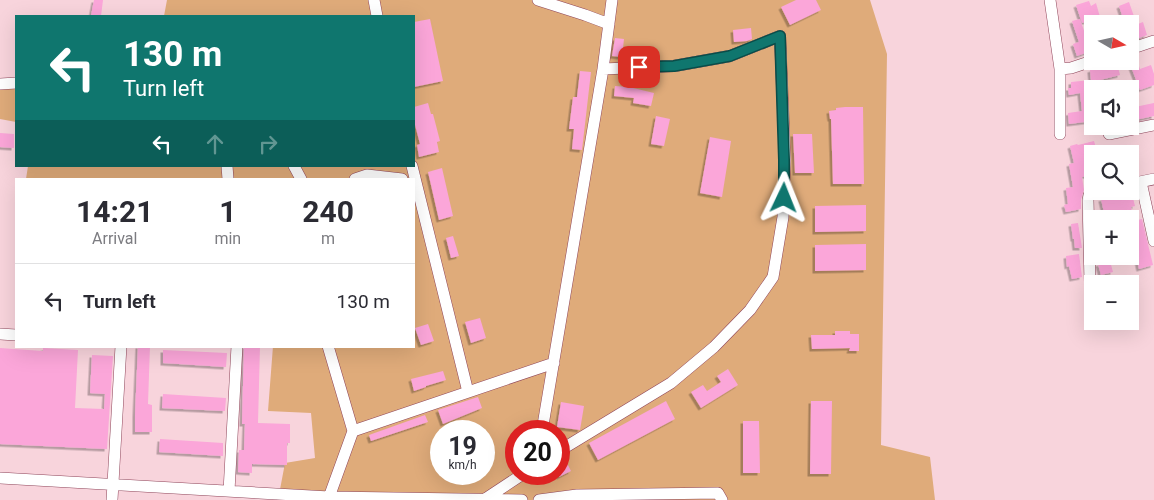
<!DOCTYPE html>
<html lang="en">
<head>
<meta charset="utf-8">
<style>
  body { margin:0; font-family:Roboto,sans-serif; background:#f7f7f7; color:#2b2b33; height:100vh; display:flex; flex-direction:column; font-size:19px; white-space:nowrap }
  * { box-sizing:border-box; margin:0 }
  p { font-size:16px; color:#7c7c81 }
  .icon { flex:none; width:28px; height:28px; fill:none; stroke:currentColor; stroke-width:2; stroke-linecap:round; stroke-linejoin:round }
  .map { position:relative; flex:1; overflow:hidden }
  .panel { position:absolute; left:15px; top:178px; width:400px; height:170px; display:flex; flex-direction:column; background:#fff; border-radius:0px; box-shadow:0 5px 20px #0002 }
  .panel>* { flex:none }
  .banner { position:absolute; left:15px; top:15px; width:400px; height:152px; border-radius:0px; box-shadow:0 5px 20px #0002; background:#0f766e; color:#fff; overflow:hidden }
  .needle { width:32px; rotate:99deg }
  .tools { position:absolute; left:1084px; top:15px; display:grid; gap:10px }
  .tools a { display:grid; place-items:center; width:55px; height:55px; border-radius:0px; background:#fff; box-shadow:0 5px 20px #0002; font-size:25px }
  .speed { position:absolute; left:430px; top:420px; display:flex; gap:10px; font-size:25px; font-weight:700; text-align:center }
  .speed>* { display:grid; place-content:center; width:65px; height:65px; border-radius:50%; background:#fff; box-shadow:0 5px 20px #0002; line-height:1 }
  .speed small { font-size:12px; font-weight:400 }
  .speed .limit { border:8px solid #d22; background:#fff; color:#111 }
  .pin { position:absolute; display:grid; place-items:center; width:42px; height:42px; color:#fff; margin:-21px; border-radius:10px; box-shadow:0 2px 8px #0006 }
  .me { position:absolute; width:55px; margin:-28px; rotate:2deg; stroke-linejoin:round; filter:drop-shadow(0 0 4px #0008) }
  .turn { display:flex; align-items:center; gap:18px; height:105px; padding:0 25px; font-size:22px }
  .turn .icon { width:65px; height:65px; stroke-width:2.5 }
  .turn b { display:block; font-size:35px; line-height:42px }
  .lanes { display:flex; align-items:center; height:48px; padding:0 25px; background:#0003; justify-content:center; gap:25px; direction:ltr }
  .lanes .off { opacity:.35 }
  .eta { display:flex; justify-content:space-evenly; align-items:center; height:85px; text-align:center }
  .eta b { font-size:30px; font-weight:700; line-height:35px }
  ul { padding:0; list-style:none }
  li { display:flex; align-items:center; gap:15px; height:75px; padding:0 25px; border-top:1px solid #e1e1e2 }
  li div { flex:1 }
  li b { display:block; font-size:19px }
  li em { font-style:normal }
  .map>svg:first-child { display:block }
  .green { fill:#dfab7a; fill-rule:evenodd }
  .building { fill:#fba6d9; filter:url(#shadow) }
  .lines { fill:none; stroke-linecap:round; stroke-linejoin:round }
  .minor-casing { stroke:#8f455a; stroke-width:12 }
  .minor { stroke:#fff; stroke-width:11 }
  .route-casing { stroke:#0a4d48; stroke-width:12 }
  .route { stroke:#0f766e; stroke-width:9 }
</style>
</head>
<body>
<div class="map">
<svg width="1154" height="500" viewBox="0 0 1154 500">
  <defs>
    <filter id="shadow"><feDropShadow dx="-2.5" dy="2.5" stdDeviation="0" flood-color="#0004"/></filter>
  </defs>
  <rect width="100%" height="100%" fill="#f8d4dc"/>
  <!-- green -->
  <path class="green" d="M167,0h703l17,54 -6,391 49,12 5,43h-657l7,-37 30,-5 -4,-45 -43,-2 5,-65h141v-167h-388l2,-13h386v-150h-250zM441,431h43v43h-43zM516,431h43v43h-43z
    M0,87h16v35l-16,-3z"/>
  <!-- building -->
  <path class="building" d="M94,0h9l-2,16h-10z
    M796,0h20l5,10 -31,15 -9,-18z
    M1089,1l2,5 5,-3 4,14 -18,6 -6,-18z
    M1129,2l7,20 2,2 5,-2 4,13 -13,5 -4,-12v-4h-20l-1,-2 14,-4 -4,-12z
    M430,19l13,62 -29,6v-65z
    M1080,19l11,32 -14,5 -4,-12 6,-2 -7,-21z
    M751,28l1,11 -5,2 -13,1 -1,-12z
    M615,38l9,1 -2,18 -10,-1z
    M1135,55l5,14 11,-4 3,9v11l-14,5 -10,-26v-8z
    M1117,63l3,12 -20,5 1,9h-9v32l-23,3 -1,-11 14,-2 -2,-18 -11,2 -1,-7h3v-6l20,-2 -1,-10z
    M580,71l11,1 -9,78 -10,-1 2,-20h-5l4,-32h4z
    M615,86l14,1 25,6 -3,13 -18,-3 1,-5 -20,-2z
    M428,103l3,11h2l7,27 -3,1 2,10 -20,5 -2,-12 3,-1 -6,-23v-14z
    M1154,103v13l-24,5v-13z
    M845,107h18l1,77h-31l-2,-65h-1l-1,-8 7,-1v-2z
    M656,116l14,3 -6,27 -13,-2z
    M0,133l14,1v14l-14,-1z
    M793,134h19l2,39h-19z
    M710,137l21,4 -9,56 -22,-4z
    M1094,141l3,10 -10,2 4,22 -9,2 2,13 -3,9v10l-15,3 -2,-7 4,-1 -2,-16 7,-1 -4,-23 5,-1 -4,-17 7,-2 1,1z
    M442,168l11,48 -14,4 -11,-48z
    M1126,193v2l6,-1 3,12 -4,1 1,5 -27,5 -4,-18z
    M866,205v26l-51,1v-26z
    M1142,219l11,46 -14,4 -3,-13h2l-8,-34z
    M1078,223l4,25h-7l-1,-9h-1l-2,-15z
    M453,236l6,20 -8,2 -5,-20z
    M866,244v26l-51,1v-26z
    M1079,254l3,23 -10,2 -3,-13 -2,1 -1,-11z
    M1110,261l3,11 -12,3 -3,-11z
    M480,318l6,20 -15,5 -6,-21z
    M428,324l6,17 -13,4 -6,-17z
    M835,331h15v3h9v17h-10l1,-3 -38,1 -1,-14h24z
    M138,346h12l-2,58 4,1v27h-17v-17z
    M244,346h16l-2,77 32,1v19h-3v22l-35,-1v9l-14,-1 1,-22h5l1,-26h-3z
    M0,348l43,3v-3l35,2 -3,58 29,1 1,-15 -15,-1 2,-38 21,1 -6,93 -107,-5z
    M163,350l64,3 -1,14 -63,-4z
    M728,369l10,16 -37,23 -10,-16 12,-7 4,6 14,-9 -4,-6z
    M443,371l3,9 -20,6v1l-12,4 -3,-12z
    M163,394l63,4 -1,13 -63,-3z
    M478,397l4,11 -39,16 -5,-14z
    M666,401l9,18 -77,41 -9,-17z
    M811,401h21l-1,73h-21z
    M561,402l23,4 -4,24 -23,-3z
    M425,415l3,7 -57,19 -2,-6z
    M743,421h16l1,52h-17z
    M160,439l63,4v13l-64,-4z
    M564,457l7,14 -12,6v-19z"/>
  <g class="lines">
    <defs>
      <path id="minor" d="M374,0l3,16
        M538,0l47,15 24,9
        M1050,0l10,69v65
        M1130,49l24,-8
        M1060,69l11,-1 21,-7
        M0,84l16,-1
        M1109,134l45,-9
        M227,166l1,13
        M294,166l7,13
        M412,166l56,226
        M355,179l12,-4 35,4
        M1141,182l13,59
        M1130,184l24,-5
        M1090,282l-2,-82 1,-5 11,-4
        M0,334l16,1
        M328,346l25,85 201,-68
        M542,431l61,-362 9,-69
        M559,451l112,-68 43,-36 36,-37 23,-33 10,-60 2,-57 -5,-124 -50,20 -56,10 -71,3
        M0,478l329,19 193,3
        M229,491l8,-145
        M485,499l38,-25
        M112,500l9,-154
        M328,500l25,-69
        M539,500l38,-5 141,-2 4,7"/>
    </defs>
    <!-- minor casing -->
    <use href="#minor" class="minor-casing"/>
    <!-- minor -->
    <use href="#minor" class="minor"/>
  </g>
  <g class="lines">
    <defs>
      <path id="route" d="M639,67l35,-1 56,-10 50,-20 4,124v38"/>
    </defs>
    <!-- route casing -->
    <use href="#route" class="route-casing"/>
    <!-- route -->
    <use href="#route" class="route"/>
  </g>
</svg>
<div class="tools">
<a><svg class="needle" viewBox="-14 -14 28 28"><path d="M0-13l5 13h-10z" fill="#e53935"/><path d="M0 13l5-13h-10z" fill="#7c7c81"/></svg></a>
<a><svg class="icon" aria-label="sound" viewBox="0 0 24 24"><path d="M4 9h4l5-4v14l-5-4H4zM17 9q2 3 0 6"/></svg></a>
<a><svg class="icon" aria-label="search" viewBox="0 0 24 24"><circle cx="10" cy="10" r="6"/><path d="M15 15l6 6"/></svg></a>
<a>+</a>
<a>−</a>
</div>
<div class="speed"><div>19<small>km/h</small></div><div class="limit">20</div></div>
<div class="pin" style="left:639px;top:67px;background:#d93025"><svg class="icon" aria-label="arrive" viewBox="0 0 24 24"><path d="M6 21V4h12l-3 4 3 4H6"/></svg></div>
<svg class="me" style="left:784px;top:198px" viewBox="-20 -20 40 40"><path d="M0-17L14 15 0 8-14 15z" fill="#0f766e" stroke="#fff" stroke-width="4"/></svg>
<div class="banner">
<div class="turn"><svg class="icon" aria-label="left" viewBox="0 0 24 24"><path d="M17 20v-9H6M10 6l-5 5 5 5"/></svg><div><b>130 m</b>Turn left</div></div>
<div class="lanes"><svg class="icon" aria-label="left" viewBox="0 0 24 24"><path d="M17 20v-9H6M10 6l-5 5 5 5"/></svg><svg class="icon off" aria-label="ahead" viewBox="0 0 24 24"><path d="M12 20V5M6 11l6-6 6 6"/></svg><svg class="icon off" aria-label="right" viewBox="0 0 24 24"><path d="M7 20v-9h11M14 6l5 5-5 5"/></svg></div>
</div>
<section class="panel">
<div class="eta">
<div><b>14:21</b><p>Arrival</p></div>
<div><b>1</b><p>min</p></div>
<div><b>240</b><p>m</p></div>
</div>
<ul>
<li><svg class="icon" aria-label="left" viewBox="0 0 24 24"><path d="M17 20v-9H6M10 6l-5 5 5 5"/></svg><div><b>Turn left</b></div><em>130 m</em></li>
</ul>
</section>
</div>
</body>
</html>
